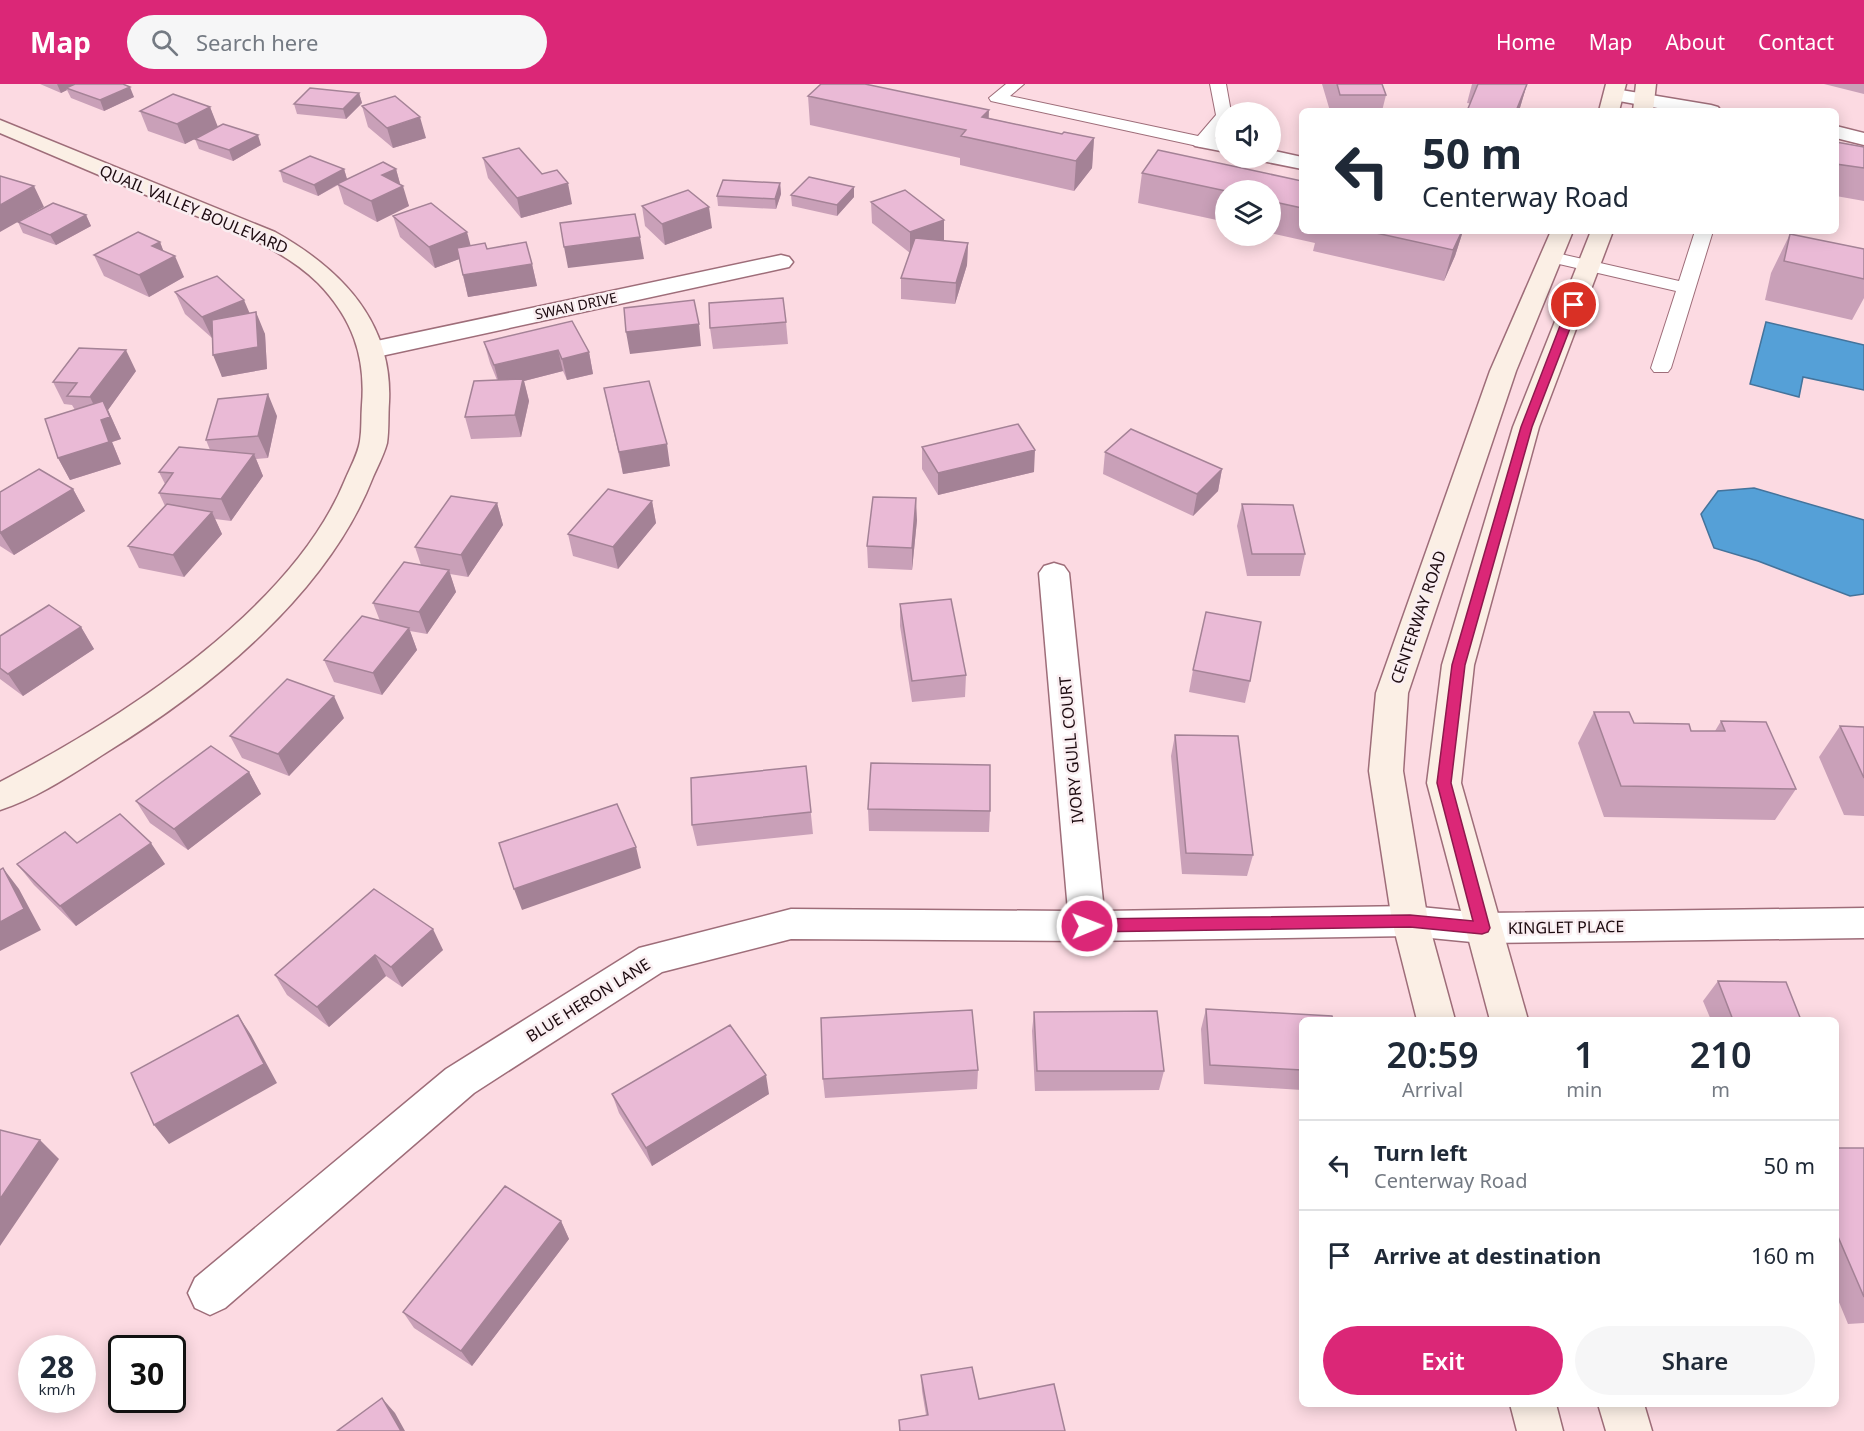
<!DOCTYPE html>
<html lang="en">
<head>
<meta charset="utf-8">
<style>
  body { margin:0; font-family:"Noto Sans",sans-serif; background:#f6f6f7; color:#1f2937; height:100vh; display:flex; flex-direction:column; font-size:22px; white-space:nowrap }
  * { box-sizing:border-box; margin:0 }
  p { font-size:20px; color:#747a83 }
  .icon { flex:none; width:33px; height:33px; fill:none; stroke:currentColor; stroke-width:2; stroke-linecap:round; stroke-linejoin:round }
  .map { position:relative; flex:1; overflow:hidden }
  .sheet { position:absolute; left:1299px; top:933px; width:540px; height:390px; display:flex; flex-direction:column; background:#fff; border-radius:9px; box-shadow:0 3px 15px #0003 }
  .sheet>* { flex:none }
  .banner { position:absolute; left:1299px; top:24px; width:540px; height:126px; border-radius:9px; box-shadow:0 3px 15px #0003; background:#fff; color:#1f2937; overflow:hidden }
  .tools { position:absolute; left:1215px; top:18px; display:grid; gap:12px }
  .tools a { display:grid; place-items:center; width:66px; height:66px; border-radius:50%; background:#fff; box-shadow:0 3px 15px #0003; font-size:30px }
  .speed { position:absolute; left:18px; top:1251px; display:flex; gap:12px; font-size:30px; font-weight:700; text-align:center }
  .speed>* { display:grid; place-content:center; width:78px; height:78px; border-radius:50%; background:#fff; box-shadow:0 3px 15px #0003; line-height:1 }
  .speed small { font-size:15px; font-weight:400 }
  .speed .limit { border:3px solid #111; border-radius:9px; background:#fff; color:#111 }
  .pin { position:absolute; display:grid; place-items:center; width:51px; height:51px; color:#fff; margin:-26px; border:3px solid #fff; border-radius:50%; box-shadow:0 2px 6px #0007 }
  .me { position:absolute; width:66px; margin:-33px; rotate:89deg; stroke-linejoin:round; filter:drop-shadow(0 0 4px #0008) }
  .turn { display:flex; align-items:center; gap:21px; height:126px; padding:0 24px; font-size:27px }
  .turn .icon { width:78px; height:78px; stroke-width:2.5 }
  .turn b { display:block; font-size:42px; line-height:51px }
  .eta { display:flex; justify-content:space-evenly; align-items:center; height:102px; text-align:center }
  .eta b { font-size:36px; font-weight:600; line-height:42px }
  .action { display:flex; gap:12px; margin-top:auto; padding:12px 24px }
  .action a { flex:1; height:69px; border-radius:36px; background:#db2777; color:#fff; font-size:24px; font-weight:600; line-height:69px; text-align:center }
  .action a+a { background:#f6f6f7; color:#1f2937 }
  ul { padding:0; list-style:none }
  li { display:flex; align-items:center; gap:18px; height:90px; padding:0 24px; border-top:2px solid #e0e1e3 }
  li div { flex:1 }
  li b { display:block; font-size:22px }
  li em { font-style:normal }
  header { display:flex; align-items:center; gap:36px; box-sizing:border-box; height:84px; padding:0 30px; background:#db2777; color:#fff }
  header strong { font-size:28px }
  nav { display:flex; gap:33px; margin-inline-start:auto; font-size:21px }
  .search { width:420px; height:54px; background:#f6f6f7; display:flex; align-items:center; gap:15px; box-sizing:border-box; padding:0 21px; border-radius:33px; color:#747a83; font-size:22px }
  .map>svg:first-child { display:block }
  .water { fill:#55a0d7; stroke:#44739b; stroke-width:1.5 }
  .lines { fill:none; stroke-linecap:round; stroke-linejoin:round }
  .lane-casing { stroke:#9e6d79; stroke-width:2 }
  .street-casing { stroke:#9e6d79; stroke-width:3 }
  .secondary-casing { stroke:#9e6d79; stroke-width:3 }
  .lane { fill:#fff; fill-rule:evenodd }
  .street { fill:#fff; fill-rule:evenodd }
  .secondary { fill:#fbefe5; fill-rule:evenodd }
  .wall { fill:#c9a0b8 }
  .shaded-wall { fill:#a48296 }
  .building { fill:#eabad6; stroke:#a48296; stroke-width:1.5 }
  .route { fill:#db2777; stroke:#8e194d; stroke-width:1.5 }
  .labels { text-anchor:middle; stroke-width:5; stroke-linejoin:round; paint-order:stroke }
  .far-street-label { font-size:14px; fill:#1c0a0f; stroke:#faeef1 }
  .street-label { font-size:16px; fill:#1c0a0f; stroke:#faeef1 }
</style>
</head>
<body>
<header>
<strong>Map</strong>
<div class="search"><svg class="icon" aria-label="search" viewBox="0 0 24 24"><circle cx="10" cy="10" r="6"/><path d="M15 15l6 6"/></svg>Search here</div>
<nav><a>Home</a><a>Map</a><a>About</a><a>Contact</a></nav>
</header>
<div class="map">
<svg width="1864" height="1347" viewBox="0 0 1864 1347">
  <rect width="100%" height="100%" fill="#fcdae2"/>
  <!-- water -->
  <path class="water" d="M1766,238l98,23v45l-61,-13 -4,20 -49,-13z
    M1754,404l110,32v74l-14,2 -92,-35 -44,-13 -13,-34 17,-23z"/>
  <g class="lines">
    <defs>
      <path id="lane" d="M1006,0h18l-14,12 188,40 18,-21 -6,-31h16l5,28h-5c0,13 -11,32 -24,35l-211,-46 -2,-3z
        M1695,147h18l-42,137 -3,4h-14l-3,-4 25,-77 -130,-30 -3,-4 3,-4 6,-1 127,29z"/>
      <path id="street" d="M1615,5l96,16 7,2 3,4h-47l-66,-12 -3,-4 3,-4z
        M1836,42l28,7v12l-28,-7z
        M1202,52l24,4v12l-31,-6 -4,-4 4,-4z
        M1270,66l32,7v12l-40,-8 -2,-3h10z
        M781,171l8,2 4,5 -4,5 -417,91 -9,-3 -4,-5 4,-5 9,-3z
        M1054,479l10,3 5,7 35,338 306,-5 72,7 382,-5v30l-382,5 -72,-7 -323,5 -296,-2 -129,33 -188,121 -249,215 -15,7 -15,-7 -7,-15 7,-15 251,-209 193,-121 152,-39 277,2 -29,-338 5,-7z"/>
      <path id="secondary" d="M1606,0h20l-7,27h-20z
        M1636,0h20l-3,27h-20z
        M0,36l275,112c66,37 118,90 114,170 -1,13 0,28 -2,41 -3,11 -9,23 -14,34 -45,116 -162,211 -266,275 -33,21 -69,46 -107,58v-28c121,-63 292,-172 345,-302 5,-12 13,-26 15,-39 2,-12 1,-24 2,-36 4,-49 -10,-87 -44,-122 -40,-39 -96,-56 -146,-77 -57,-24 -115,-49 -172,-73z
        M1551,147h22l-57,140 -108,322 -5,78 25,150 27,99h-38l-25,-99 -23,-150 7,-78 114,-322z
        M1591,147h22l-74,196 -65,238 -13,118 67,237h-38l-63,-237 15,-118 71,-238z
        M1510,1320h46l7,27h-46z
        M1598,1320h46l8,27h-46z"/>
    </defs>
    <!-- lane casing -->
    <use href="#lane" class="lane-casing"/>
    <!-- street casing -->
    <use href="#street" class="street-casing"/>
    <!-- secondary casing -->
    <use href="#secondary" class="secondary-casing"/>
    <!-- lane -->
    <use href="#lane" class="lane"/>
    <!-- street -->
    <use href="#street" class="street"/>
    <!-- secondary -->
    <use href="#secondary" class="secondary"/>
  </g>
  <!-- wall -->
  <path class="wall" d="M40,0h83l11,13 -30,14 -33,-13 -4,-8 -6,3z
    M1322,0h60l4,11 -4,16h-52z
    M1472,0h55l-8,27 -52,-8z
    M1824,0h40v10z
    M359,9l3,10 -16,16 -49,-5 -3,-10z
    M808,12l180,22 74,16 32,4 -2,30 -18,23 -114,-26v-7l-150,-33z
    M362,22l64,32 -33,10 -25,-21z
    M210,23l7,20 44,18 -28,16 -34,-12 -4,-10 7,-4 -17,9 -37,-13 -8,-20z
    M1836,58l28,5v54l-28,-5z
    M483,74l59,16 30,30 -51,14 -33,-40z
    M344,85l3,10 49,-10 4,15 9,22 -32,16 -33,-18 -6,-19 -20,11 -35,-14 -3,-11z
    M1142,89l160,8v50h161l-8,25 -11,25 -131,-30 2,-8 -45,-10v-43h-44v32l-88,-19z
    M780,99l1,11 -5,15 -58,-3 -1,-10z
    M791,111l63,2 -17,19 -45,-10z
    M871,118l73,18v21l24,2 -1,22 -12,39 -54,-5v-21l9,-25 -38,-30z
    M642,122l70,22 -47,17 -20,-19z
    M86,131l5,11 -35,19 -33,-12 -5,-11z
    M393,132l77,29 17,4 45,15 5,22 -69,11 -9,-38 -24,9 -35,-31z
    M1790,150l74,15v49l-12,22 -87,-20 6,-27z
    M160,158l3,9 21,26 -35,20 -45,-21 -10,-21z
    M175,208l75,21 15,21 2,35 -45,8 -10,-39 -27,-24z
    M786,238l2,22 -75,5 -3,-21z
    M484,258l105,10 4,22 -26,6 -4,-9 -39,10 5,20 -8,36 -50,2 -6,-22 32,-37 -7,-17z
    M136,287l-28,39 13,29 -9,3 9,22 -51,16 -12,-22 17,-48 -3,-5 -8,-1 -11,-22z
    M604,304l66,78 -47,8z
    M277,332l-9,42 -12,1 7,17 -32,45 -16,-2 7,15 -38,43 -45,-9 -11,-22 37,-40 -6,-13 6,-9 -6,-12 51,-22 -4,-10z
    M922,363l112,25 -96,23 -16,-26z
    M1105,368l117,17 -4,22 -25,25 -90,-42z
    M73,405l12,22 -71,44 -14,-9v-54z
    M652,417l4,22 -38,46 -45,-13 -5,-22z
    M497,419l6,22 -35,52 -18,-3 6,18 -29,42 -17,-3 7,19 -35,45 -48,-13 -10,-22 56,-39 -7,-18 48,-38 -6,-18z
    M1242,420l63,50 -5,22h-53l-10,-50z
    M917,436l-5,50 -44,-2 -1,-22z
    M900,520l66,71 -1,22 -53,5 -12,-76z
    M81,543l13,22 -71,47 -23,-17v-43z
    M1193,586l57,11 -5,22 -56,-11z
    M1594,628l40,11 57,8h24l6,-10 75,68 -21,31 -171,-3 -26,-74z
    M344,634l-55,58 -47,-18 -12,-22z
    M1840,642l24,1v89l-20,-1 -25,-58z
    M1175,651l78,120 -6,21 -65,-2 -11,-118z
    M806,682l7,68 -116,12 -5,-21z
    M249,688l12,22 -73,56 -38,-27 -14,-22z
    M868,725l122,2 -1,21 -120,-1z
    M77,759l88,21 -89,62 -42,-41 -17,-21z
    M374,805l69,61 -41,37 -16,-11 -57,51 -42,-32 -12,-20z
    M1718,897l83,39h-90l-8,-19z
    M1206,925l96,11v70l-98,-6 -3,-55z
    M1034,928l130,59 -5,19 -124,1 -3,-60z
    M978,986l-1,19 -152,9 -2,-19z
    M612,1010h157l-117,72 -33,-53z
    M1836,1064h28v175l-16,1 -12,-29z
    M561,1137l8,18 -97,127 -58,-38 -11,-16z
    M921,1291l58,24 86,32h-166v-11l27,-5 -4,-24z"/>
  <!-- shaded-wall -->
  <path class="shaded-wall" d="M57,0h24l-15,4 1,2 -6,3z
    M1527,0l-8,27h-3z
    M130,3l4,10 -30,14 -4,-11z
    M359,9l3,10 -16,16 -3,-10z
    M210,23l8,20 -33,17 -8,-20z
    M989,26l-1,30 -6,-23z
    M420,33l6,21 -33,10 -6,-20z
    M258,51l3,10 -28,16 -4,-11z
    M1094,54l-2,30 -18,23 2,-30z
    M344,85l3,10 -29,17 -4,-11z
    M396,85l5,18 2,-1 6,20 -32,16 -6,-21 11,-26z
    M568,99l4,21 -51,14 -4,-20z
    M780,99l1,11 -5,15 -1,-10z
    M34,102l10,21 -44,25v-27z
    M854,103v10l-17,19v-11z
    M709,123l3,21 -47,17 -3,-21z
    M86,131l5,11 -35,19 -6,-10z
    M944,136v21l-34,12v-21z
    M1462,147h1l-8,25 -11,25 9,-31z
    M467,148l6,22 -38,14 -6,-21z
    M640,153l4,22 -76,9 -4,-21z
    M160,158l7,18 8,-4 9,21 -35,20 -10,-22 13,-29z
    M968,159l-1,22 -12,39 1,-21z
    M532,180l5,22 -69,11 -5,-22z
    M244,216l9,21 -41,17 -10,-21z
    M256,228l9,22 2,35 -45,8 -9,-22z
    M699,240l2,22 -71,8 -4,-22z
    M126,266l10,21 -28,39 13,29 -9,3 9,22 -51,16 -12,-22 43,-38 -11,-23z
    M558,266l5,21 -39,10 5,20 -8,36 -6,-22 -15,-28 -6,-22z
    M589,268l4,22 -26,6 -5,-21z
    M268,310l9,22 -9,42 -10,-22z
    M667,360l3,22 -47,8 -4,-22z
    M1035,366l-1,22 -96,23v-22z
    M254,370l9,22 -32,45 -10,-22z
    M1222,385l-4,22 -25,25 4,-22z
    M73,405l12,22 -71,44 -14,-22z
    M916,414l1,22 -5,50v-22z
    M652,417l4,22 -38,46 -5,-22z
    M497,419l6,22 -35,52 -7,-22z
    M212,428l10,22 -38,43 -11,-22z
    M449,486l7,22 -29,42 -8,-22z
    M81,543l13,22 -71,47 -15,-22z
    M409,544l8,22 -35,45 -9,-22z
    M334,612l10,22 -55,58 -11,-22z
    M249,688l12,22 -73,56 -14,-21z
    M151,759l14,21 -89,62 -16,-20z
    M636,763l5,21 -119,42 -8,-21z
    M3,784l16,21 22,41 -41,21v-29z
    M433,845l10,21 -41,37 -11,-20z
    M375,871l11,21 -57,51 -12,-20z
    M238,931l13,20 26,48 -108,61 -15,-19z
    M766,991l3,19 -117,72 -6,-18z
    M40,1056l19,19 -59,87v-47z
    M561,1137l8,18 -97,127 -11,-15z
    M382,1314l13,15 10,18h-4z"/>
  <!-- building -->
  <path class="building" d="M75,0h48l7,3 -30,13 -34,-12z
    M821,0h44l124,26 -7,7 80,17 2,-2 30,6 -18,23 -115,-25 5,-6 -158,-34z
    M1337,0h45l4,11h-46z
    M1478,0h49l-11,27h-49z
    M310,4l49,5 -16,16 -49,-5z
    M173,10l37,13 -33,17 -37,-13z
    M395,12l25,21 -33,11 -25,-22z
    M223,40l35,11 -29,15 -34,-11z
    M1836,58l28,5v21l-28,-4z
    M519,64l23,26 15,-4 11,13 -51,15 -34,-40z
    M1158,66l144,31v27l-32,-7v-11l-44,1 -84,-18z
    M310,72l34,13 -30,16 -34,-14z
    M383,78l13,7 -14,6 21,11 -32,15 -34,-17z
    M0,92l34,10 -34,19z
    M809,93l45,10 -17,18 -46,-10z
    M723,96l57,3 -5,16 -58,-3z
    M688,106l21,17 -47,17 -20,-18z
    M905,106l39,30 -34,12 -39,-30z
    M53,119l33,12 -36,20 -32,-13z
    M431,119l36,29 -38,15 -36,-31z
    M635,130l5,23 -76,10 -4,-24z
    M1367,147h95l-9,19z
    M138,148l22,10 -8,4 23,10 -36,19 -45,-20z
    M1790,150l74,15v30l-80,-18z
    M915,154l53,5 -12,40 -55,-5z
    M526,158l6,22 -69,11 -6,-27 28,-5 2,6z
    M217,192l27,24 -42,17 -27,-25z
    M783,214l3,24 -76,6 -1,-25z
    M694,216l5,24 -73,8 -2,-24z
    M256,228l2,35 -45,8 -1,-35z
    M572,237l17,31 -27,7 -4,-9 -64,15 -10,-23z
    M79,264l47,2 -36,47 -23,-1 10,-13 -24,-1z
    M523,295l-8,36 -50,2 9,-36z
    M649,297l18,63 -48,8 -15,-64z
    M268,310l-10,42 -52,4 12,-41z
    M103,317l7,16 -9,3 8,22 -51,16 -13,-39z
    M1018,340l17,26 -97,23 -16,-26z
    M1131,345l91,40 -25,25 -92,-42z
    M179,363l75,7 -33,45 -62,-6 14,-20 -14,-1z
    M39,385l34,20 -73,44v-41z
    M608,405l44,12 -39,46 -45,-13z
    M451,412l46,7 -36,52 -46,-8z
    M873,413l43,1 -4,50 -45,-2z
    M167,420l45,8 -39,43 -45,-9z
    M1242,420l51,1 12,49h-53z
    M404,478l45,8 -30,42 -46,-9z
    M951,515l15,76 -54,6 -12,-77z
    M49,521l32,22 -73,47 -8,-6v-32z
    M1206,528l55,10 -11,59 -57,-11z
    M362,532l47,12 -36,45 -49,-13z
    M287,595l47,17 -56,58 -48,-18z
    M1594,628h35l5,11 55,1 2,7h34l-4,-10 45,1 30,67 -175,-3z
    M1840,642l24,1v51z
    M1175,651l63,1 15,119 -67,-2z
    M211,662l38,26 -75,57 -38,-28z
    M871,679l119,2v46l-122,-2z
    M806,682l5,46 -119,13 -1,-47z
    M617,720l19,43 -122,42 -15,-46z
    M120,730l31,29 -91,63 -43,-42 48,-32 12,11z
    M3,784l21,41 -24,13v-52z
    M374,805l59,40 -42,38 -16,-12 -58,52 -42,-32z
    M1718,897l68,1 15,38h-68z
    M1206,925l126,7 1,4h-31v50l-92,-5z
    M972,926l6,60 -155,9 -2,-61z
    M1157,927l7,60h-127l-3,-59z
    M238,931l26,49 -110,61 -23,-52z
    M730,941l36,50 -120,73 -34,-54z
    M0,1046l40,10 -40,59z
    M1836,1064h28v149l-28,-65z
    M505,1102l56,35 -100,130 -58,-39z
    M972,1283l7,32 75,-15 11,47h-165l-1,-11 29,-5 -7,-40z
    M382,1314l19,33h-64z"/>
  <!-- route -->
  <path class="route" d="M1574,218l5,3 -47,122 -67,238 -14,118 39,145 -2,4 -6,2 -72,-7 -323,5 -5,-2 -2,-4 2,-5 5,-2 323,-4 63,6 -36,-138 15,-118 69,-238 47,-122z"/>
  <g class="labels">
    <!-- far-street labels -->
    <g class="far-street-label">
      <text transform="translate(576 222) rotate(-12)" y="5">SWAN DRIVE</text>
    </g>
    <!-- street labels -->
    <g class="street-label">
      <text transform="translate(194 125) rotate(23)" y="6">QUAIL VALLEY BOULEVARD</text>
      <text transform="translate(1418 533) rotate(-71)" y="6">CENTERWAY ROAD</text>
      <text transform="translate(1071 666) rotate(-95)" y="6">IVORY GULL COURT</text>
      <text transform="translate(1566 843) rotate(-1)" y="6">KINGLET PLACE</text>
      <text transform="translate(588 916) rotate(-32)" y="6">BLUE HERON LANE</text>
    </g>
  </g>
</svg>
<div class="tools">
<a><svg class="icon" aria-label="sound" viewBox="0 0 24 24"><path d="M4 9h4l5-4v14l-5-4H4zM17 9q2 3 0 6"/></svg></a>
<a><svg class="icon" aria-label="layers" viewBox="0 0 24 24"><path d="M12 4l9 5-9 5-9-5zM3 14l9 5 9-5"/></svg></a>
</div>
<div class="speed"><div>28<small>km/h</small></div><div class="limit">30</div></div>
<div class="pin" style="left:1574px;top:221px;background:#d93025"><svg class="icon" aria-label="arrive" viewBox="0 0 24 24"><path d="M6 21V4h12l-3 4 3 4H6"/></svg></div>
<svg class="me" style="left:1087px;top:842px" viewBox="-20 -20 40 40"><circle r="17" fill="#db2777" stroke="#fff" stroke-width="3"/><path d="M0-11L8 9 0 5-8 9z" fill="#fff"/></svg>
<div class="banner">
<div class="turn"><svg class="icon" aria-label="left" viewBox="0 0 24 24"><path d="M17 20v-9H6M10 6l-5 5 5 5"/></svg><div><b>50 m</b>Centerway Road</div></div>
</div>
<section class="sheet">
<div class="eta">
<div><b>20:59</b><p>Arrival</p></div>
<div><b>1</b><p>min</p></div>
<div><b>210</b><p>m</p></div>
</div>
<ul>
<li><svg class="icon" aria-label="left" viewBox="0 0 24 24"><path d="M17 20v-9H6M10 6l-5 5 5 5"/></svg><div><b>Turn left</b><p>Centerway Road</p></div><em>50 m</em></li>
<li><svg class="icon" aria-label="arrive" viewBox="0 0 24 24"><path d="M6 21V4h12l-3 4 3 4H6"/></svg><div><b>Arrive at destination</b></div><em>160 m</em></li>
</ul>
<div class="action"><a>Exit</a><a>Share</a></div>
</section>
</div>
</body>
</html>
